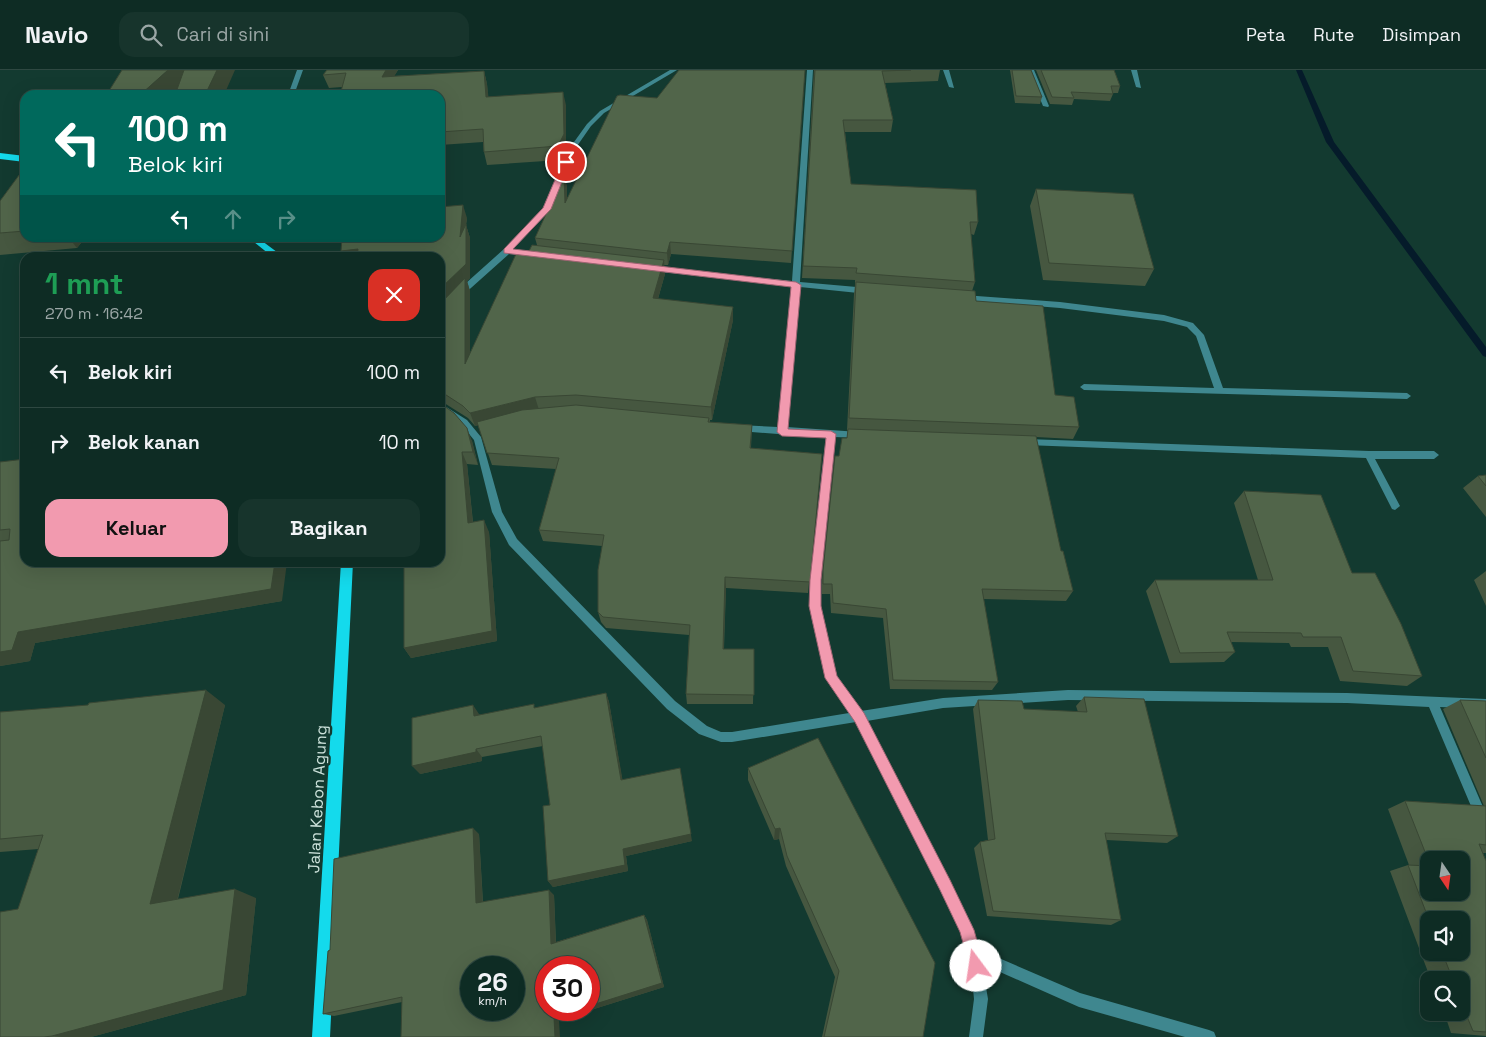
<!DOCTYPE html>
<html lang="id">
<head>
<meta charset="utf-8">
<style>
  body { margin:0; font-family:"Space Grotesk",sans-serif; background:#17342c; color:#f1f3f6; height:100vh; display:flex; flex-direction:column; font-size:19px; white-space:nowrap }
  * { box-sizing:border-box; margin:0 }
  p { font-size:16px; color:#9ba7a6 }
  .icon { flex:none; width:28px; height:28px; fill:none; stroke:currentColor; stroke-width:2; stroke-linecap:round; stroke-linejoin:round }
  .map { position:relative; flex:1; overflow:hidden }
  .drawer { position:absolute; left:20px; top:182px; width:425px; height:315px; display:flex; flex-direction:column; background:#0e2c24; border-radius:15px; box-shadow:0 5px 20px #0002,0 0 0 1px #2e4841 }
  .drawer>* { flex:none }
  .banner { position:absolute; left:20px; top:20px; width:425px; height:152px; border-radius:15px; box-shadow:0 5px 20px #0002,0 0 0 1px #2e4841; background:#00695c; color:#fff; overflow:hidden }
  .needle { width:32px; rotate:167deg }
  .fabs { position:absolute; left:1420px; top:781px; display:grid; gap:10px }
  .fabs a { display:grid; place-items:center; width:50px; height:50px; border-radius:10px; background:#0e2c24; box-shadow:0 5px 20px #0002,0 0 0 1px #2e4841; font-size:25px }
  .speed { position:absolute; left:460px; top:886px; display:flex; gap:10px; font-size:25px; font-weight:700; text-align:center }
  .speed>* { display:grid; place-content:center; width:65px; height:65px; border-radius:50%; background:#0e2c24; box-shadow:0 5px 20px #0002,0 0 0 1px #2e4841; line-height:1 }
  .speed small { font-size:12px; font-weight:400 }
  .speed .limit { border:8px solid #d22; background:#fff; color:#111 }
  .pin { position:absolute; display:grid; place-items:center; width:42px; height:42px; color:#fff; margin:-21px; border:2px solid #fff; border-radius:50%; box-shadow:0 1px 5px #0007 }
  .me { position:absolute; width:55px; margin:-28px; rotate:346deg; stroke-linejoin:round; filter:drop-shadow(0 0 4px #0008) }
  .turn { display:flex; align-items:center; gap:18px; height:105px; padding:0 25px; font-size:22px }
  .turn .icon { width:65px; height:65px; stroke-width:2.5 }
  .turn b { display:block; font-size:35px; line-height:42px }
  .lanes { display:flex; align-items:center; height:48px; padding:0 25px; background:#0003; justify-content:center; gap:25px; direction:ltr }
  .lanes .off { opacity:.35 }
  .round { display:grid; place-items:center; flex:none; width:52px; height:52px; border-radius:15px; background:#17342c }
  .headline { display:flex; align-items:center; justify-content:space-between; height:85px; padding:0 25px }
  h1 { font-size:30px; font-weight:600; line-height:38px; color:#1e9e55 }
  .primary-button { display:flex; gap:10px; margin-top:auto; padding:10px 25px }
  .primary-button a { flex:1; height:58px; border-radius:15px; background:#f29aaf; color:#111; font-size:20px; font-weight:600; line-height:58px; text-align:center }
  .primary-button a+a { background:#17342c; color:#f1f3f6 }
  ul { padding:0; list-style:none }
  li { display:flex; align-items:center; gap:15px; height:70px; padding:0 25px; border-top:1px solid #2e4841 }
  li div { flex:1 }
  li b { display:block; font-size:19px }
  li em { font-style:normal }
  header { display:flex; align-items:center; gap:30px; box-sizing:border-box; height:70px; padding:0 25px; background:#0e2c24; border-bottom:1px solid #2e4841 }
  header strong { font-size:24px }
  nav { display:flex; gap:28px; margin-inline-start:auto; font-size:18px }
  .search { width:350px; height:45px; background:#17342c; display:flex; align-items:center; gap:12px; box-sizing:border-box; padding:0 18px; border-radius:15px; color:#9ba7a6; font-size:19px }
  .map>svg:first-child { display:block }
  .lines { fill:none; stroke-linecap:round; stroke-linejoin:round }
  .stream { fill:#051b2a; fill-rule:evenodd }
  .lane { fill:#3f878f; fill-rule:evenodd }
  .street { fill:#3f878f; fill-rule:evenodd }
  .primary { fill:#14daec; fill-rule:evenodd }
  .wall { fill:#465740; fill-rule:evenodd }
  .shaded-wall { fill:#394734 }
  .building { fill:#51654a; stroke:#394734; fill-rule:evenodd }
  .route { fill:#f29aaf; stroke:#9d6472 }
  .labels { text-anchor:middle; stroke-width:5; stroke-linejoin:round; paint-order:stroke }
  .near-street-label { font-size:16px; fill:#cde2db; stroke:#133a30 }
</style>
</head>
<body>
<header>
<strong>Navio</strong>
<div class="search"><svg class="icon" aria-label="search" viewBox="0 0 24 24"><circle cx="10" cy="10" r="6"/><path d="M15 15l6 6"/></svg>Cari di sini</div>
<nav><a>Peta</a><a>Rute</a><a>Disimpan</a></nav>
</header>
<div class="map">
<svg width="1486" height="967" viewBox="0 0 1486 967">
  <rect width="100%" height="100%" fill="#133a30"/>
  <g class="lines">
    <!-- stream -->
    <path class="stream" d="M1296,0h6l32,72 152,205v10l-3,-1 -157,-214z"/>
    <!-- lane -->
    <path class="lane" d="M105,168h17c-3,3 -12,4 -17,3z"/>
    <!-- street -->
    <path class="street" d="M297,0h6l-9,25h-6z
      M670,0h7l-73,43 -13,13 -16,23 -24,60 -38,40 27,4 4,2 -1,2 -34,-3 -47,42h-6v-4l48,-43 40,-41 25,-59 18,-25 13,-13z
      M807,0h6l-13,212 68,6 4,3 -4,3 -68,-7 -13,140 72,5 5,3 -5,3 -24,-1 -15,143v26l2,14 15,56 24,35 82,-13 125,-8 279,3 139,6v10l-46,-2 46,107v20l-4,-2 -53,-125 -82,-4 -279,-3 -125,8 -76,13 105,204 6,24 102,44 129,37 5,2 2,5h-31l-106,-30 -97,-43 6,35 -5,38h-14l5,-38 -2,-20 -11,-47 -105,-210 -124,20h-11l-22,-8 -32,-25 -158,-164 -17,-33 -18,-72 -13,-16 -21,-14v-7l27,17 14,17 21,75 15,27 158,162 32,25 14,6h11l117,-19 -23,-35 -14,-58 -2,-14v-26l16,-144 -41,-2 -3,1 -4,-1 -39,-3 -4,-3 4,-3 39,2 14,-141 -140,-15 -4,-2 4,-2 140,14z
      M943,0h6l5,18 -5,-1z
      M1028,0h6l15,36 -1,1 -5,-1z
      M1131,0h6l4,18 -5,-1z
      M963,225l97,7 104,13 29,8 11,12 19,53 184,5 4,3 -4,3 -323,-9 -4,-3 4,-3 130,4 -18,-52 -9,-9 -23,-6 -104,-13 -100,-8v-4z
      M1026,369l343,12h65l5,4 -5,4h-59l25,47 -5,4 -3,-1 -26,-51 -340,-13 -5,-3z"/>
    <!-- primary -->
    <path class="primary" d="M0,83l25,3v6l-25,-3z
      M249,168h9l27,20h-11z
      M341,492h12l-23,475h-18z"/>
  </g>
  <!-- wall -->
  <path class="wall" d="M327,0h71l-4,6 90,-5 3,13 1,13 78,8v42l-6,13 -73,5 -3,-13 -1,-10 -43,3v-50l-98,-8 -13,1 -6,-13z
    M805,0l-14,193 -120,-9 -3,11h-4l1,9 -7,25 75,8v13l-21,100h-2v2l42,3 -1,23 71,6 -14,139 -82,-5 -2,61h30l-1,55h-66l-1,-10 3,-59 -83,-7 -5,-6 -3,-10 4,-66 -59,-5 -4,-11 17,-61 -64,-4 -14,-40 -3,1 -7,-8 -27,-17 -1,1v-144l27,-40 -1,7 4,13v40l-3,3 3,10v63l57,-99 10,-10 -2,-7 29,-63 3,12v11l90,-100z
    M814,0h126l-2,11 -53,2 8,37 -2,12h-46l6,52 127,38 -4,13 -3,-1 4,48 -3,9 4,10 79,94 24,32 -6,12 -37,-2 25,114 12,40 -7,10 -83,-2 15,83 -6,8 -102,-1 -7,-71 -52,-5 -1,-19h-8v-14l13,-124h4l8,-18 1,-8h-1l7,-136 1,-9v-5l-53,-2z
    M1010,0h21l11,27 -2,7 -25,-1z
    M1036,0h78l6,16 -2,7h-6l1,1 -3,7 -36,-2 -2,6 -22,-1z
    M25,97v71h60l-8,10 -77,7v-54z
    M1036,119l118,80 -9,17 -102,-6 -13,-74z
    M440,333l32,38 6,24 -11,-1 6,58 16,10 8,109 -86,17 -7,-10z
    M0,392l282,139 -247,42 -5,18 -30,5z
    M1486,405v42l-23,-29 15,-12z
    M1244,421l108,82 70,103 -15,10 -67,-5 -12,-34h-37l-2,-4 -58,-1 4,10 -11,10 -54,1 -24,-72 9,-11h103l-24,-77z
    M1486,501v35l-12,-26z
    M606,623l3,9 13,77 70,62 -66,15 2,15 -75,16 -5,-6 2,-76 -7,-59 -61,11v4l-62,13 59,-60 1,1 56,-7z
    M1084,627l94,139 -11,7 -61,-3 15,80 -10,5 -124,-9 -13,-68 6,-6 8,-2 -15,-131 5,-9 46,9 54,3 -2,-6z
    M1460,630l26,1v152h-3l3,8v175l-35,-3 -7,-21h17v-32h-30l-41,-109 18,-6h1l-21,-56 17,-8 79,5 -41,-97zM1429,790l32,32h-32zM1429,850h32v32h-32z
    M225,635l-47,194 78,-1 -10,97 -155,42h-91l18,-128 21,-60 -39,3v-140z
    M748,698l175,269h-101l13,-60 -49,-111 -7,-27 -5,1 -26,-60z
    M479,764l4,68 71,-7 2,47 88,-27 3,5 17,67 -105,33 -157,-18 -68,14 -11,-2 7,-64z"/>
  <!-- shaded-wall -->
  <path class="shaded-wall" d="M168,0h33l-27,25h-34z
    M217,0h18l-11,25h-19z
    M386,0h12l-12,20 -4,-13z
    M484,1l3,13 3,26 -4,-13z
    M563,22l3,13v42l-6,13 -2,-14z
    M564,105l3,12v28l-2,-12z
    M463,135l4,13 -1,7 4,13v40l-3,3 3,10v86l-30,-70v-18l20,-52z
    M69,168h16l-8,10z
    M670,172l1,12 -3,11 -1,-12z
    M358,179l3,9h-17l-3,-7z
    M664,190l1,14 -11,38 -1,-14z
    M733,237v13l-21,100 -1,-13z
    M535,327l4,13 -64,16 -5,-13z
    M467,358l5,13 6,24 -5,-13z
    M462,382l5,12 7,71 -6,-12z
    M484,450l5,12 8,109 -86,17 -7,-10z
    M275,492h12l-5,39 -247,42 -5,18 -30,5v-14l18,-20z
    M725,507l1,11 -3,71v-10z
    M206,620l19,15 -51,208 -24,-9z
    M606,623l3,9 15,86 -3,-8z
    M473,635l6,9 1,11 -6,-9z
    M476,679l6,8v4l-62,13 -8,-8z
    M680,698l12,73 -66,15 2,15 -75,16 -5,-6 75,-32z
    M473,758l6,6 4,74 -7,-5z
    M780,758l-1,11 -5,1 1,-11z
    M235,819l21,9 -10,97 -155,42h-29l-10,-1z
    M549,820l5,5 2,53 -5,-4z
    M644,845l3,5 17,67 -105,33 1,17h-5l-1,-20 23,-7h12v-4z"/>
  <!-- building -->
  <path class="building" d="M122,0h46l-28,25h-42l9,-1z
    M184,0h33l-12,25h-30z
    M327,0h59l-4,7 102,-6 2,26 77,-5 1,42 -6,12 -74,6 -1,-23 -43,3v-37h-100l6,-22 -23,2z
    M679,0h126l-13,181 -122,-9 -3,11 -132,-15 29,-63 1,28 52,-107 3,-1 37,3z
    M815,0h96l-29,1 11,49h-50l8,64 125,6 2,32h-8l5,60 -119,-9 1,-5 -54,-2z
    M1012,0h19l11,27 -26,-1z
    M1041,0h73l6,16h-9l2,8 -42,-2 3,6 -22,-1z
    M255,21l-1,4h-45z
    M25,97v64l-25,2v-32z
    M1036,119l97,5 21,75 -105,-6z
    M463,135l-3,32 6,-13v40l-26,25v-31h-83l1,-9 -17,2 1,-13h98v-31z
    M532,175l132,15 -11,38 80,9 -22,100 -135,-12 -41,2 -65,16 -7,-7 -23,-15v-87l25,-26v86l51,-110 11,1z
    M856,212l119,9 1,10 67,5 12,89 19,2 5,30 -230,-9z
    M440,333l14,10 13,15 6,24h-11l6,71 16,-3 8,111 -88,17v-86h36z
    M576,335l133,13 -1,4 44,3 -2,23 72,6 -12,128 -85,-5 -2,72h31v46l-68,-1 4,-69 -87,-8 -5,-5v-42l6,-35 -65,-5 20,-72 -72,-5 -10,-31 45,-12z
    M848,359l188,7 25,115h2l10,40 -91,-2 16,93 -105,-2 -7,-71 -53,-6 -1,-19h-9v-14l12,-114h4l3,-18h5z
    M25,389v103h250l-4,27 -253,43 -6,18 -12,2v-111l9,-1 1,-11 -10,1v-68z
    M1486,405v11l-8,-10z
    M1244,421l77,4 31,78h23l26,51 21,52 -69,-5 -12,-34h-38l-2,-4 -74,-1 8,20 -55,1 -25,-73h118z
    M206,620l-56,214 85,-15 -12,101 -171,46 -8,1h-44v-125l18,-3 25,-74 -43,4v-127l88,-7 1,-2z
    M606,623l15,87 59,-12 11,66 -68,15 2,16 -77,16 -5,-75 7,-1 -9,-69 -65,13v3l-64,14v-48l61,-13 1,11 60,-12v4z
    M1084,627l60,2 34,137 -73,-3 16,87 -128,-9 -13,-69 15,-3 -17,-139 44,1 2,8 63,3z
    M1460,630l26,1v57z
    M818,668l117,225 -12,74h-99l15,-66 -52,-115 -7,-28 -5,1 -27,-61z
    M1405,731l81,5v39l-7,-1 7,17v171l-13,-1 -12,-29v-22h-8l-11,-28h19v-32h-32l-21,-55 21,1v26h32v-32h-32v2z
    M473,758l3,75 73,-13 2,54 93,-29 18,68 -73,23v-38h-43v42h31l-23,7 1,20h-154l1,-40 -79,17 5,-63 2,-1 4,-91zM471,898h43v42h-43z"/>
  <!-- route -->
  <path class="route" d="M563,91l7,1 -19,47 -38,40 283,33 5,3 -13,144 43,2 5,3 -15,146v26l16,70 27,37 86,167 24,50 10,36 -2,6 -6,2 -5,-2 -11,-40 -20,-42 -85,-168 -30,-44 -16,-72 1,-26 16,-142 -44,-2 -5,-4 14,-145 -287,-34v-4l39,-41z"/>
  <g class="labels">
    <!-- near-street labels -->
    <g class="near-street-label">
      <text transform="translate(317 729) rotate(-87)" y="6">Jalan Kebon Agung</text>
    </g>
  </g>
</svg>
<div class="fabs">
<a><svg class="needle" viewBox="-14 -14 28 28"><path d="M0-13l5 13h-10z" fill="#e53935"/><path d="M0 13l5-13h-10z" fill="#9ba7a6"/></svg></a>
<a><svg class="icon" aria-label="sound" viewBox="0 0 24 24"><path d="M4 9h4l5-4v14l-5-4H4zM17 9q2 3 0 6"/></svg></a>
<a><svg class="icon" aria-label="search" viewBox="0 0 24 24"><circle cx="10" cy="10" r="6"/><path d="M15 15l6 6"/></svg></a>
</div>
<div class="speed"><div>26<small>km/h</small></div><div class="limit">30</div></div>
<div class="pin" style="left:566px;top:92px;background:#d93025"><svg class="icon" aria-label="arrive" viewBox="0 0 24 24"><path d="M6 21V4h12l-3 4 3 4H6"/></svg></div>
<svg class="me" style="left:976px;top:896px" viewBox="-20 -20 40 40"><circle r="19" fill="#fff"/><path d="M0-13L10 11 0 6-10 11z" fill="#f29aaf"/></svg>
<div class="banner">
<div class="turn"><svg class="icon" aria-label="left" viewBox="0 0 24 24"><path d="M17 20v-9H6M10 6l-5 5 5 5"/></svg><div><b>100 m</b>Belok kiri</div></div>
<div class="lanes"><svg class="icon" aria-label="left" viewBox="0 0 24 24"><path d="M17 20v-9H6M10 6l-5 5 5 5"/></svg><svg class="icon off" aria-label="ahead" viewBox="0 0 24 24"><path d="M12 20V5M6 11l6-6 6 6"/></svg><svg class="icon off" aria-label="right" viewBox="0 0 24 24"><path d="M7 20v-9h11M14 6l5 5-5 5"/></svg></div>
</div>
<section class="drawer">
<div class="headline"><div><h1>1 mnt</h1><p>270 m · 16:42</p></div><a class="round" style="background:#d93025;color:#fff"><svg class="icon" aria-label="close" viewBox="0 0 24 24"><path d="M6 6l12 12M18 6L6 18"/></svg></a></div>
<ul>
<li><svg class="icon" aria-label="left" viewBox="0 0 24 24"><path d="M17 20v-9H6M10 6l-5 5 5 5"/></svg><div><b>Belok kiri</b></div><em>100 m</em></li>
<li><svg class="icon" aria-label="right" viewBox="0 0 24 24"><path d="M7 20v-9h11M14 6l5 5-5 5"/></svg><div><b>Belok kanan</b></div><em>10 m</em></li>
</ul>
<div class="primary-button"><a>Keluar</a><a>Bagikan</a></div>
</section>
</div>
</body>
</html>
